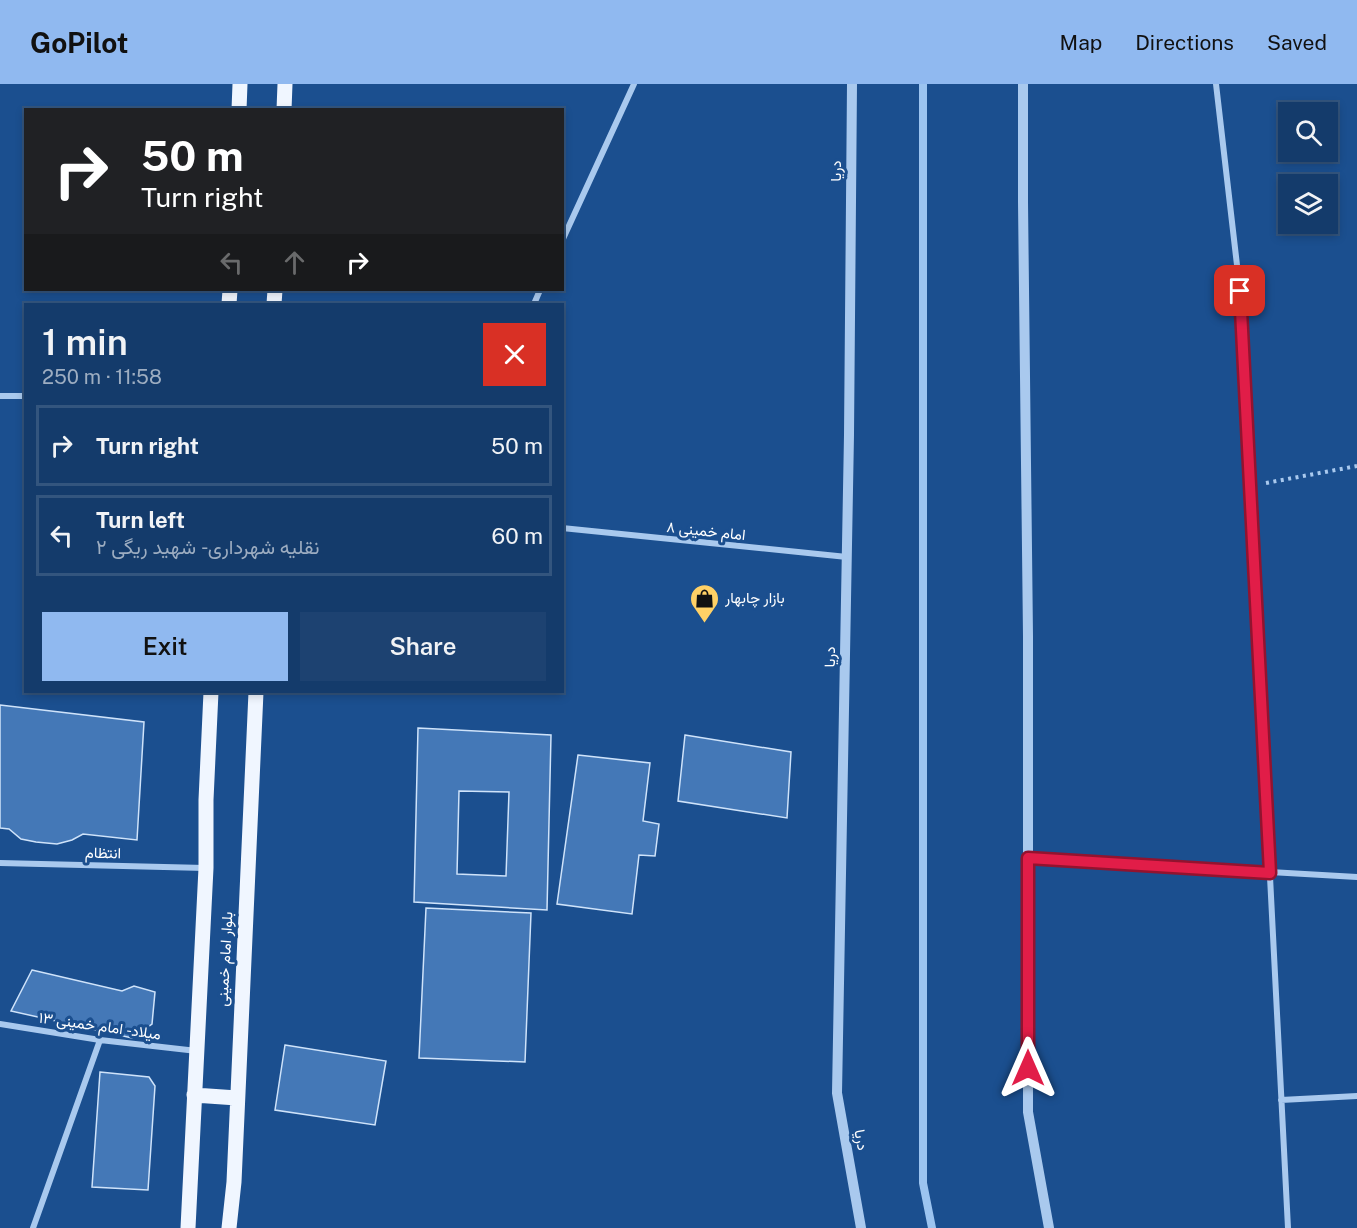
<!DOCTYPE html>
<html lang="en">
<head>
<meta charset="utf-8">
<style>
  body { margin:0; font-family:"Public Sans",Vazirmatn,sans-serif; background:#1d4271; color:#f1f3f6; height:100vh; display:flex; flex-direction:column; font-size:22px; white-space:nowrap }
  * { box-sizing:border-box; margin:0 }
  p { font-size:20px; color:#9dadc1 }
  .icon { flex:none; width:33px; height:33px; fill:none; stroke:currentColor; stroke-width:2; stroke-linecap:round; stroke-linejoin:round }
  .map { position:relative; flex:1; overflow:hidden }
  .sheet { position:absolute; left:24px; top:219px; width:540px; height:390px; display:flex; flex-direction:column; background:#143b6b; border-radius:0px; box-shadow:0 3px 9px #0003,0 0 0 2px #33557e }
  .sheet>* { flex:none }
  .top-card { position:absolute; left:24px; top:24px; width:540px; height:183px; border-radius:0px; box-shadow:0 3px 9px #0003,0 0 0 2px #33557e; background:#202124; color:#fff; overflow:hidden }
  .buttons { position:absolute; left:1278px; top:18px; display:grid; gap:12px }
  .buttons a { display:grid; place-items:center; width:60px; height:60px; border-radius:0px; background:#143b6b; box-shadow:0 3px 9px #0003,0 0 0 2px #33557e; font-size:30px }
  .pin { position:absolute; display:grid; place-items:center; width:51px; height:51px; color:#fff; margin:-26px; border-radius:12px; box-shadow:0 3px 9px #0006 }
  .me { position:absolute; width:66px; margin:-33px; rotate:0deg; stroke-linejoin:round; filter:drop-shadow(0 0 4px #0008) }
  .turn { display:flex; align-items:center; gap:21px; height:126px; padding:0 18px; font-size:27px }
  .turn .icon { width:78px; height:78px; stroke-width:2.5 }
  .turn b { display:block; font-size:42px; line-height:51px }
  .lanes { display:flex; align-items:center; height:57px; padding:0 18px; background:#0003; justify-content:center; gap:30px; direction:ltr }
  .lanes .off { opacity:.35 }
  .round { display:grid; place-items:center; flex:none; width:63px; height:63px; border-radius:0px; background:#1d4271 }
  .head { display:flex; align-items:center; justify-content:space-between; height:102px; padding:0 18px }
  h1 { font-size:36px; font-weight:600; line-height:45px }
  .cta { display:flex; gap:12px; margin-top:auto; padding:12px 18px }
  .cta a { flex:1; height:69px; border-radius:0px; background:#90b9f0; color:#111; font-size:24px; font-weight:600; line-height:69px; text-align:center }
  .cta a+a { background:#1d4271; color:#f1f3f6 }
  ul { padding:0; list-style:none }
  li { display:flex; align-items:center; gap:18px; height:81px; margin:0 12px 9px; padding:0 6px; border:3px solid #33557e; border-radius:0px }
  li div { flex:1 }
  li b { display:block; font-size:22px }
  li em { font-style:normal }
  header { display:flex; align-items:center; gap:36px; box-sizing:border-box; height:84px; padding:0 30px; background:#90b9f0; color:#111 }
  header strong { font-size:28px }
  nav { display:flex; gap:33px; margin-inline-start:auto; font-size:21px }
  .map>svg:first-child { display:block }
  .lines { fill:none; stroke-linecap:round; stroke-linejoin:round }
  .stream { stroke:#9cc4f0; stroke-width:8 }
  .building { fill:#4478b7; stroke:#cfe3fa; stroke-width:1.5; fill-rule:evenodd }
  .path { stroke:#a9c9ee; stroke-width:4; stroke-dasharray:3 4.5; stroke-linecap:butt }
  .minor { stroke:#a9c9ee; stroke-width:6 }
  .tertiary { stroke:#a9c9ee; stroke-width:10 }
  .primary { stroke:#f0f6ff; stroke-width:15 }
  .route-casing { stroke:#92132f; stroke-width:15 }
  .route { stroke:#e11d48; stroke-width:10 }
  .labels { text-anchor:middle; stroke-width:6; stroke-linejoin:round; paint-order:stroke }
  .street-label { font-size:15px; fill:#fff; stroke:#1b4f8f }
  .poi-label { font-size:15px; fill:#fff; stroke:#1b4f8f; text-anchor:start }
</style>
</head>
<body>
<header>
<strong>GoPilot</strong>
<nav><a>Map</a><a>Directions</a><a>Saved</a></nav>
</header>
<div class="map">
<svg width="1357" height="1144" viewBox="0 0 1357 1144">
  <rect width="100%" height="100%" fill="#1b4f8f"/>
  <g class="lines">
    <!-- stream -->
    <path class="stream" d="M923,0v1099l9,45"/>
  </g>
  <!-- building -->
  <path class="building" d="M0,621l144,17 -7,118 -54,-6 -11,6 -15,4 -21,-2 -15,-3 -12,-10 -9,-1z
    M418,644l133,7 -4,175 -133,-8zM459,707l50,1 -3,84 -49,-2z
    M685,651l106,17 -4,66 -109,-17z
    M578,671l72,8 -7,58 16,3 -4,32 -16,-1 -7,59 -75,-10z
    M426,824l105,5 -6,149 -106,-4z
    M32,886l90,21 12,-5 21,6 -3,32 -20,14 -121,-27z
    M285,961l101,16 -11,64 -100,-15z
    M100,988l49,5 6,9 -7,104 -56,-3z"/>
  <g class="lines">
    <!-- path -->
    <path class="path" d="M1266,399l91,-17"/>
    <!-- minor -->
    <path class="minor" d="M1216,0l24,207 48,937
      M562,157l72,-157
      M534,220l6,-14
      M0,312h26
      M562,444l285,29
      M1028,774l329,19
      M0,779l205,5
      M0,940l100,16 97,11
      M1281,1016l76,-4
      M33,1144l67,-188"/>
    <!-- tertiary -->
    <path class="tertiary" d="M852,0l-3,351 -12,658 24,135
      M1023,0v118l5,434v476l21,116"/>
    <!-- primary -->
    <path class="primary" d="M239,26l1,-26
      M284,26l1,-26
      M229,220l1,-14
      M274,220l1,-14
      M194,1011l43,3
      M188,1144l18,-360v-68l5,-108
      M229,1144l5,-46 22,-490"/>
  </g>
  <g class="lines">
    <defs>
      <path id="route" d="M1028,984v-210l242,15 -30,-582"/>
    </defs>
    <!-- route casing -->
    <use href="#route" class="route-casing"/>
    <!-- route -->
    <use href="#route" class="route"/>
  </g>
  <!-- icons -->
  <defs>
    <symbol id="shop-pin" viewBox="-11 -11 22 30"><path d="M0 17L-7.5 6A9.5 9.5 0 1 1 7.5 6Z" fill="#ffd166" stroke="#1b4f8f"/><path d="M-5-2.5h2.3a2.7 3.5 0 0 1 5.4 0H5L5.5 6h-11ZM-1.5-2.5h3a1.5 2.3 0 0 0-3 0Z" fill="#111"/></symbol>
  </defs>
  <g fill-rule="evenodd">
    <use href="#shop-pin" x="688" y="498" width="33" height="45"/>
  </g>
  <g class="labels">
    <!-- street labels -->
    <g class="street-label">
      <text transform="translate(836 87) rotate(-90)" y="5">دریا</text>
      <text transform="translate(706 447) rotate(6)" y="5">امام خمینی ۸</text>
      <text transform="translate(830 573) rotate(-89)" y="5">دریا</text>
      <text transform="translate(103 769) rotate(1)" y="5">انتظام</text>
      <text transform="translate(225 875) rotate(-87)" y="5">بلوار امام خمینی</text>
      <text transform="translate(100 942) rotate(8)" y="5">میلاد - امام خمینی ۱۳</text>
      <text transform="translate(861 1056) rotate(80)" y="5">دریا</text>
    </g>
    <!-- poi labels -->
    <g class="poi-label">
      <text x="725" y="519">بازار چابهار</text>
    </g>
  </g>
</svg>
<div class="buttons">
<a><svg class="icon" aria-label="search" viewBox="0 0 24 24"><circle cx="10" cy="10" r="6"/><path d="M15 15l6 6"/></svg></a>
<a><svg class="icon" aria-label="layers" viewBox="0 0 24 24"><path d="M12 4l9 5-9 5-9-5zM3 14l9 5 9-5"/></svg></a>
</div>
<div class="pin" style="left:1240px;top:207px;background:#d93025"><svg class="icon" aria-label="arrive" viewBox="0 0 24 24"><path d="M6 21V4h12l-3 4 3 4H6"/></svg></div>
<svg class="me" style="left:1028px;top:984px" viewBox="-20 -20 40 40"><path d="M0-17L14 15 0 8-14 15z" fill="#e11d48" stroke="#fff" stroke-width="4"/></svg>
<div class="top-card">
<div class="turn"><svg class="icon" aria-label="right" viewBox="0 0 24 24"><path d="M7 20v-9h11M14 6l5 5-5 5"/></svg><div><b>50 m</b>Turn right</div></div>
<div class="lanes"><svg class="icon off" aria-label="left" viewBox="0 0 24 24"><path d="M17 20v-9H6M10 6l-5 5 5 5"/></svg><svg class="icon off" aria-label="ahead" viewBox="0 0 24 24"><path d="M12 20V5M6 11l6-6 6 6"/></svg><svg class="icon" aria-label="right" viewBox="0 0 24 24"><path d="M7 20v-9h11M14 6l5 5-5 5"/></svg></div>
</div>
<section class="sheet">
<div class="head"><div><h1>1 min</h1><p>250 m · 11:58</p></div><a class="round" style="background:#d93025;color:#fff"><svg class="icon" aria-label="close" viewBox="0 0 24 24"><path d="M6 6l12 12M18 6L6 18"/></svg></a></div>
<ul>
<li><svg class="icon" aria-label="right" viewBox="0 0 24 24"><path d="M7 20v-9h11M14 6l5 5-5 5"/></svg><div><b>Turn right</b></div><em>50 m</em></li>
<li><svg class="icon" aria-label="left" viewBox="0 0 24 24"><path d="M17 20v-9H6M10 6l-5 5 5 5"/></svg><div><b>Turn left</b><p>نقلیه شهرداری - شهید ریگی ۲</p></div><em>60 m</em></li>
</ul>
<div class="cta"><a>Exit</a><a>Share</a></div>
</section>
</div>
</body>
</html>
